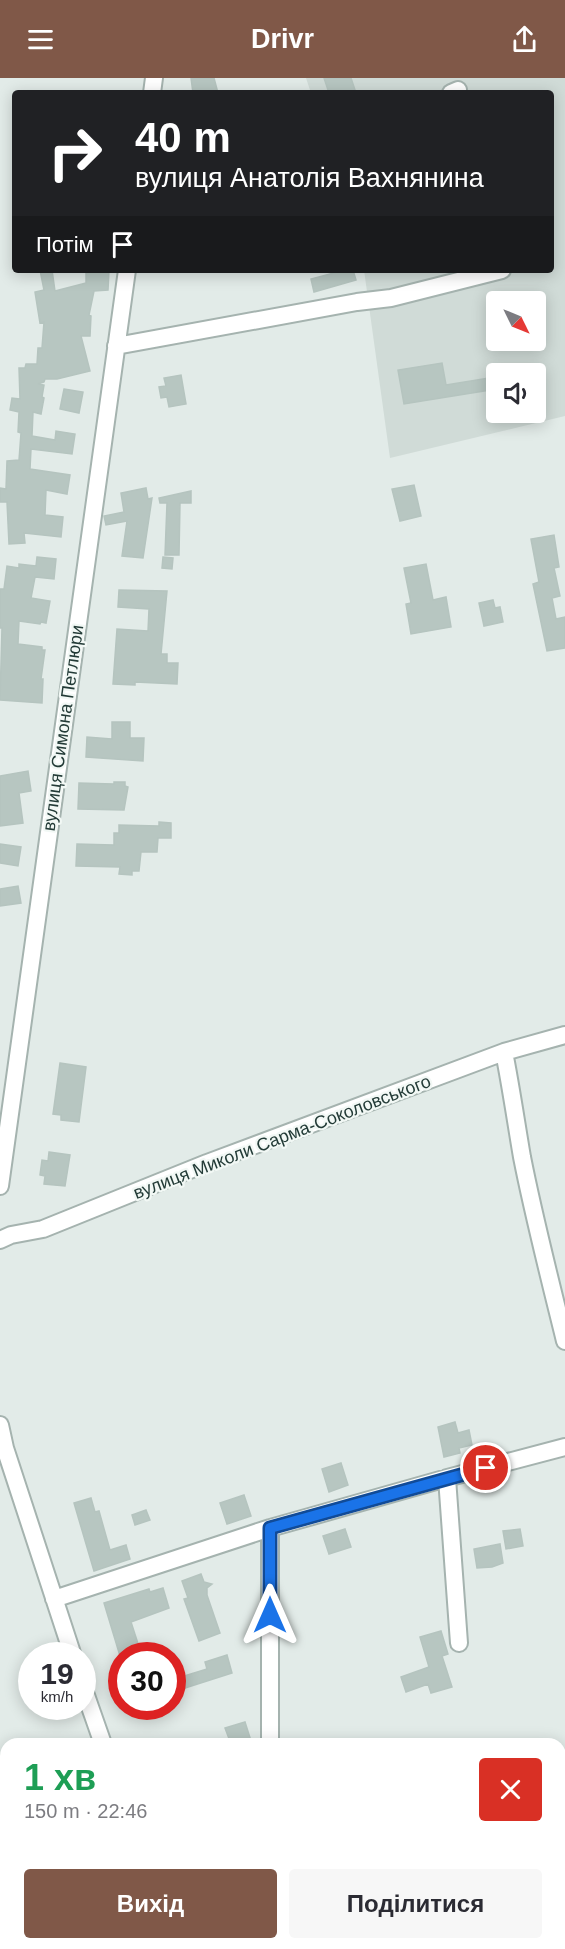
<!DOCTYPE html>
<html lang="uk">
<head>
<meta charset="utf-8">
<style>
  body { margin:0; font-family:Arial,sans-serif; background:#f7f7f7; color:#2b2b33; height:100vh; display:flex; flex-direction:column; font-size:22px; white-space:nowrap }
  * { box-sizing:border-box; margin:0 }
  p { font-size:20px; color:#7c7c81 }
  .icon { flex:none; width:33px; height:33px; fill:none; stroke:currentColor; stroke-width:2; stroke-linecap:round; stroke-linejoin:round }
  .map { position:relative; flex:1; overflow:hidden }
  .panel { position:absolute; left:0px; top:1660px; width:566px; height:212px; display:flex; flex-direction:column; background:#fff; border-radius:18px 18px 0 0; box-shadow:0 3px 15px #0003 }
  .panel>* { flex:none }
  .top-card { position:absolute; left:12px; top:12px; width:542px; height:183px; border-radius:6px; box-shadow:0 3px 15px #0003; background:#202124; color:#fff; overflow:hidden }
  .needle { width:39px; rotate:133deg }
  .fabs { position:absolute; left:486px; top:213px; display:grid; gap:12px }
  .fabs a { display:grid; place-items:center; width:60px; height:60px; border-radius:6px; background:#fff; box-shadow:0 3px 15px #0003; font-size:30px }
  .speed { position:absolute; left:18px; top:1564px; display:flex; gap:12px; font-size:30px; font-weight:700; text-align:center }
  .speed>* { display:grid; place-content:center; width:78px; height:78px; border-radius:50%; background:#fff; box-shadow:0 3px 15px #0003; line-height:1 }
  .speed small { font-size:15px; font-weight:400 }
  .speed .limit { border:9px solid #d22; background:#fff; color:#111 }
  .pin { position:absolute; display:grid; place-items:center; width:51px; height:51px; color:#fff; margin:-26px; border:3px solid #fff; border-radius:50%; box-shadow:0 2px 6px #0007 }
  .me { position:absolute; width:66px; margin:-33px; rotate:0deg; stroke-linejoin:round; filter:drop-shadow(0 0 4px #0008) }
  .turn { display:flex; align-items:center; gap:21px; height:126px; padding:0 24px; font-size:27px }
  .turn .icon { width:78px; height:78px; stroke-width:2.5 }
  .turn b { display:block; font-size:42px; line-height:51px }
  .then { display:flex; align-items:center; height:57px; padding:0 24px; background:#0003; gap:12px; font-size:22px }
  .round { display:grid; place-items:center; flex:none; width:63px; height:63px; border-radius:6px; background:#f7f7f7 }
  .head { display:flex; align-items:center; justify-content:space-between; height:102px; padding:0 24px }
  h1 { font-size:36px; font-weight:800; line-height:45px; color:#1e9e55 }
  .cta { display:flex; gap:12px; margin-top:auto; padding:12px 24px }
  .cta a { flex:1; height:69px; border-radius:6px; background:#805848; color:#fff; font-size:24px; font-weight:800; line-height:69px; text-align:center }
  .cta a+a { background:#f7f7f7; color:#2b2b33 }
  header { display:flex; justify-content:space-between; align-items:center; height:78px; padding:0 24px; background:#805848; color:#fff; font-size:27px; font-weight:800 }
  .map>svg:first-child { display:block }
  .built { fill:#d0dbd7; fill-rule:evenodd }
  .green { fill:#bcdbc7 }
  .building { fill:#b7c6c1; stroke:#b5c4bf; stroke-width:1.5 }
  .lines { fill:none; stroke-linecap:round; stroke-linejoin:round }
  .minor-casing { stroke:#a5b3af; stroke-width:20 }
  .major-casing { stroke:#c1c8c7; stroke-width:21 }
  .minor { stroke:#fff; stroke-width:16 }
  .major { stroke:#699e95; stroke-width:18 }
  .rail { stroke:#5d7672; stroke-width:4; stroke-dasharray:12 6; stroke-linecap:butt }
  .route-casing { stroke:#114b97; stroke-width:15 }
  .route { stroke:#1a73e8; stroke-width:10 }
  .labels { text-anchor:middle; stroke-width:4.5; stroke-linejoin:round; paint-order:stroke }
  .street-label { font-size:18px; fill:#233b37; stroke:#f2f8f5 }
</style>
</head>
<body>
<header><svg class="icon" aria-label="menu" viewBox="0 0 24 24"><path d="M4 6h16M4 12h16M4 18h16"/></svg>Drivr<svg class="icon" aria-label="share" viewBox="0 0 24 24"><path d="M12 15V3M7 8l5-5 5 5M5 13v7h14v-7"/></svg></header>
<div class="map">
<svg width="565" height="1871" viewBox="0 0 565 1871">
  <rect width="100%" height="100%" fill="#e2ebe8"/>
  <!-- built -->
  <path class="built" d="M306,0h259v338l-175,42 -26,-188h186v-177h-239zM496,224h40v38h-40zM496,296h40v38h-40z"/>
  <!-- green -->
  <path class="green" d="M565,1769v102h-6l1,-99z"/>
  <!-- building -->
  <path class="building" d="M191,0h23l4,15h-25z
    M324,0h27l5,15h-27z
    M40,192h12l3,21 31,-8v-13h23l-1,20 -14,1 -5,24 2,1 -1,20h-9l9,35 -33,8h-12l-1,3 -6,2 6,1 -2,12 2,1 -3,16 -8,-2 -1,24 23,4 1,-9 19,3 -3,20 -41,-5 -1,20 40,6 -3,19 -21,-4 -1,25 18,2 -2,20 -37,-4 1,10 -16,1 -2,-42h-7v-14l6,1 1,-28 12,-1 2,-27 -3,-1 1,-20 -9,-2 2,-12 8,1 -1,-31h6l1,-4h11l1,-16h4l2,-26 -4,1 -5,-31 9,-2z
    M345,192h8l3,10 -42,12 -3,-13z
    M442,285l4,22 50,-8v12l-92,15 -6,-34z
    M181,297l5,29 -17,3 -2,-10 -6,1 -2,-11 7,-1 -2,-8z
    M64,311l19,3 -4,21 -19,-4z
    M414,407l7,31 -21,5 -8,-32z
    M146,410l2,11 4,-1 -9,60 -21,-2 5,-35 -21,4 -2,-9 20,-4 -3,-19z
    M191,413v12h-11l-1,52h-14l2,-52h-7l-1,-5z
    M554,457l5,32 -5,1 6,28 -8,2 4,21 9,-2v31l-18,3 -14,-67 6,-2 -8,-43z
    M37,479l19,2 -2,20 -19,-2 -4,21 19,3 -4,22 -5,-1 -1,2 -21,-3 -1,23 24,3v3h3l-4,29h2l-1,24 -42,-3 2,-72h-2v-39h4l3,-23 12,2v-4l17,2z
    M163,479l10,1 -1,11 -10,-1z
    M426,486l7,36 13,-3 5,30 -40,7 -5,-30 5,-1 -7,-35z
    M119,512l48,1 -6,63h6v9h11l-1,21 -42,-2v3l-22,-1 4,-55 31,2 1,-22 -31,-2z
    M493,522l2,8 5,-1 3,15 -19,4 -5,-23z
    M112,644h18v16h14l-1,23 -57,-4 1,-20 25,2z
    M28,693l3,20 -12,2 4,30 -23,3v-50z
    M114,704h11v4l3,1 -4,23 -46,-1 1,-26 35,1z
    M159,744l12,1v15h-13l-1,14h-16l-2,19h-7v4l-13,-1 1,-7 -44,-1 1,-22 37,1v-12h5v-8l40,1z
    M0,766l21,3 -3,19 -18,-3z
    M18,808l3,17 -21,3v-17z
    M60,985l26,4 -7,55 -18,-2v-5l-8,-1z
    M49,1074l21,3 -5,31 -21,-2 1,-8 -5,-1 2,-15 6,1z
    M455,1344l3,11 11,-3 3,15 -13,3 1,5 -16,4 -6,-30z
    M341,1385l7,22 -19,7 -7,-23z
    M244,1417l7,21 -24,8 -7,-21z
    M91,1420l4,14 4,-1 11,39 16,-5 4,14 -36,12 -20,-68z
    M146,1432l4,10 -15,5 -3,-10z
    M345,1451l6,18 -22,7 -6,-18z
    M520,1451l3,17 -17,3 -3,-18z
    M500,1466l3,19 -11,4 -15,1 -3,-19z
    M201,1496l3,8 8,2 -5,4v7l13,38 -21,8 -15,-42 4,-1 -6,-17z
    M163,1510l6,20 -38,14 11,34h-22l-16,-53 45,-14 1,3z
    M441,1553l7,23 -6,2 10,31 -21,6 -3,-9 -22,8 -5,-15 28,-10 -9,-30z
    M227,1577l5,18 -47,15 -4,-11 26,-8 -2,-7z
    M245,1644l7,22h-21l-6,-16z"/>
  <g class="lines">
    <defs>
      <path id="minor" d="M152,15l2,-15
        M451,15l7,-3
        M116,268l241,-44 34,-4 111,-28
        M504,974c7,35 12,70 18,105 12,61 28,123 43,184
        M0,1108l127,-916
        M0,1162l11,-5 32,-6 164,-66 297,-111 61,-17
        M0,1347l5,23 68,208
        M447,1400l12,165
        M54,1521l216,-71 177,-50 118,-31
        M82,1606l21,60
        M270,1666v-216
        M169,1866l2,5"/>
      <path id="major" d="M560,1741l5,-2
        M506,1866v5
        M244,1871l12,-5"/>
    </defs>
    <!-- minor casing -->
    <use href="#minor" class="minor-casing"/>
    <!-- major casing -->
    <use href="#major" class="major-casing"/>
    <!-- minor -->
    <use href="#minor" class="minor"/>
    <!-- major -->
    <use href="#major" class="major"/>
    <!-- rail -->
    <path class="rail" d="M0,1763l6,20
      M31,1866l2,5"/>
  </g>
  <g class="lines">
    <defs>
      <path id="route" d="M270,1537v-87l216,-60"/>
    </defs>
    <!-- route casing -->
    <use href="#route" class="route-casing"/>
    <!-- route -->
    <use href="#route" class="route"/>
  </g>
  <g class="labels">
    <!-- street labels -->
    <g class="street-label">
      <text transform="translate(63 650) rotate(-82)" y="6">вулиця Симона Петлюри</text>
      <text transform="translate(282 1059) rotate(-21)" y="6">вулиця Миколи Сарма-Соколовського</text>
    </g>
  </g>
</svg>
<div class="fabs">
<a><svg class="needle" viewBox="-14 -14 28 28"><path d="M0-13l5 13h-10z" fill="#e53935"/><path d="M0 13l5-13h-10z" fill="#7c7c81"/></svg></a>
<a><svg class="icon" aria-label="sound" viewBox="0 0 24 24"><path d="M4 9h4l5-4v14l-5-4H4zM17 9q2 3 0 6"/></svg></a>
</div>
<div class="speed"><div>19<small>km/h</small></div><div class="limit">30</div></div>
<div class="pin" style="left:486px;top:1390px;background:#d93025"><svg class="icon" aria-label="arrive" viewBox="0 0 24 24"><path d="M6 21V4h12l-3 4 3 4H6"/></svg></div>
<svg class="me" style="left:270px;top:1537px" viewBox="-20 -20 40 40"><path d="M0-17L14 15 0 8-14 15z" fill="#1a73e8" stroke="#fff" stroke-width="4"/></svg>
<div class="top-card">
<div class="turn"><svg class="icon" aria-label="right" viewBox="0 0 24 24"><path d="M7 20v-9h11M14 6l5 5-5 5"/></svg><div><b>40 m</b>вулиця Анатолія Вахнянина</div></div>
<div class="then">Потім<svg class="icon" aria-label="arrive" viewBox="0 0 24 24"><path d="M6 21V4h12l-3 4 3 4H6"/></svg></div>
</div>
<section class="panel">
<div class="head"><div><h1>1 хв</h1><p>150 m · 22:46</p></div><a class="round" style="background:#d93025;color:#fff"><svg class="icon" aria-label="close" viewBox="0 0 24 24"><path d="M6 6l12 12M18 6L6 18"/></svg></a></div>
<div class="cta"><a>Вихід</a><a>Поділитися</a></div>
</section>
</div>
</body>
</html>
